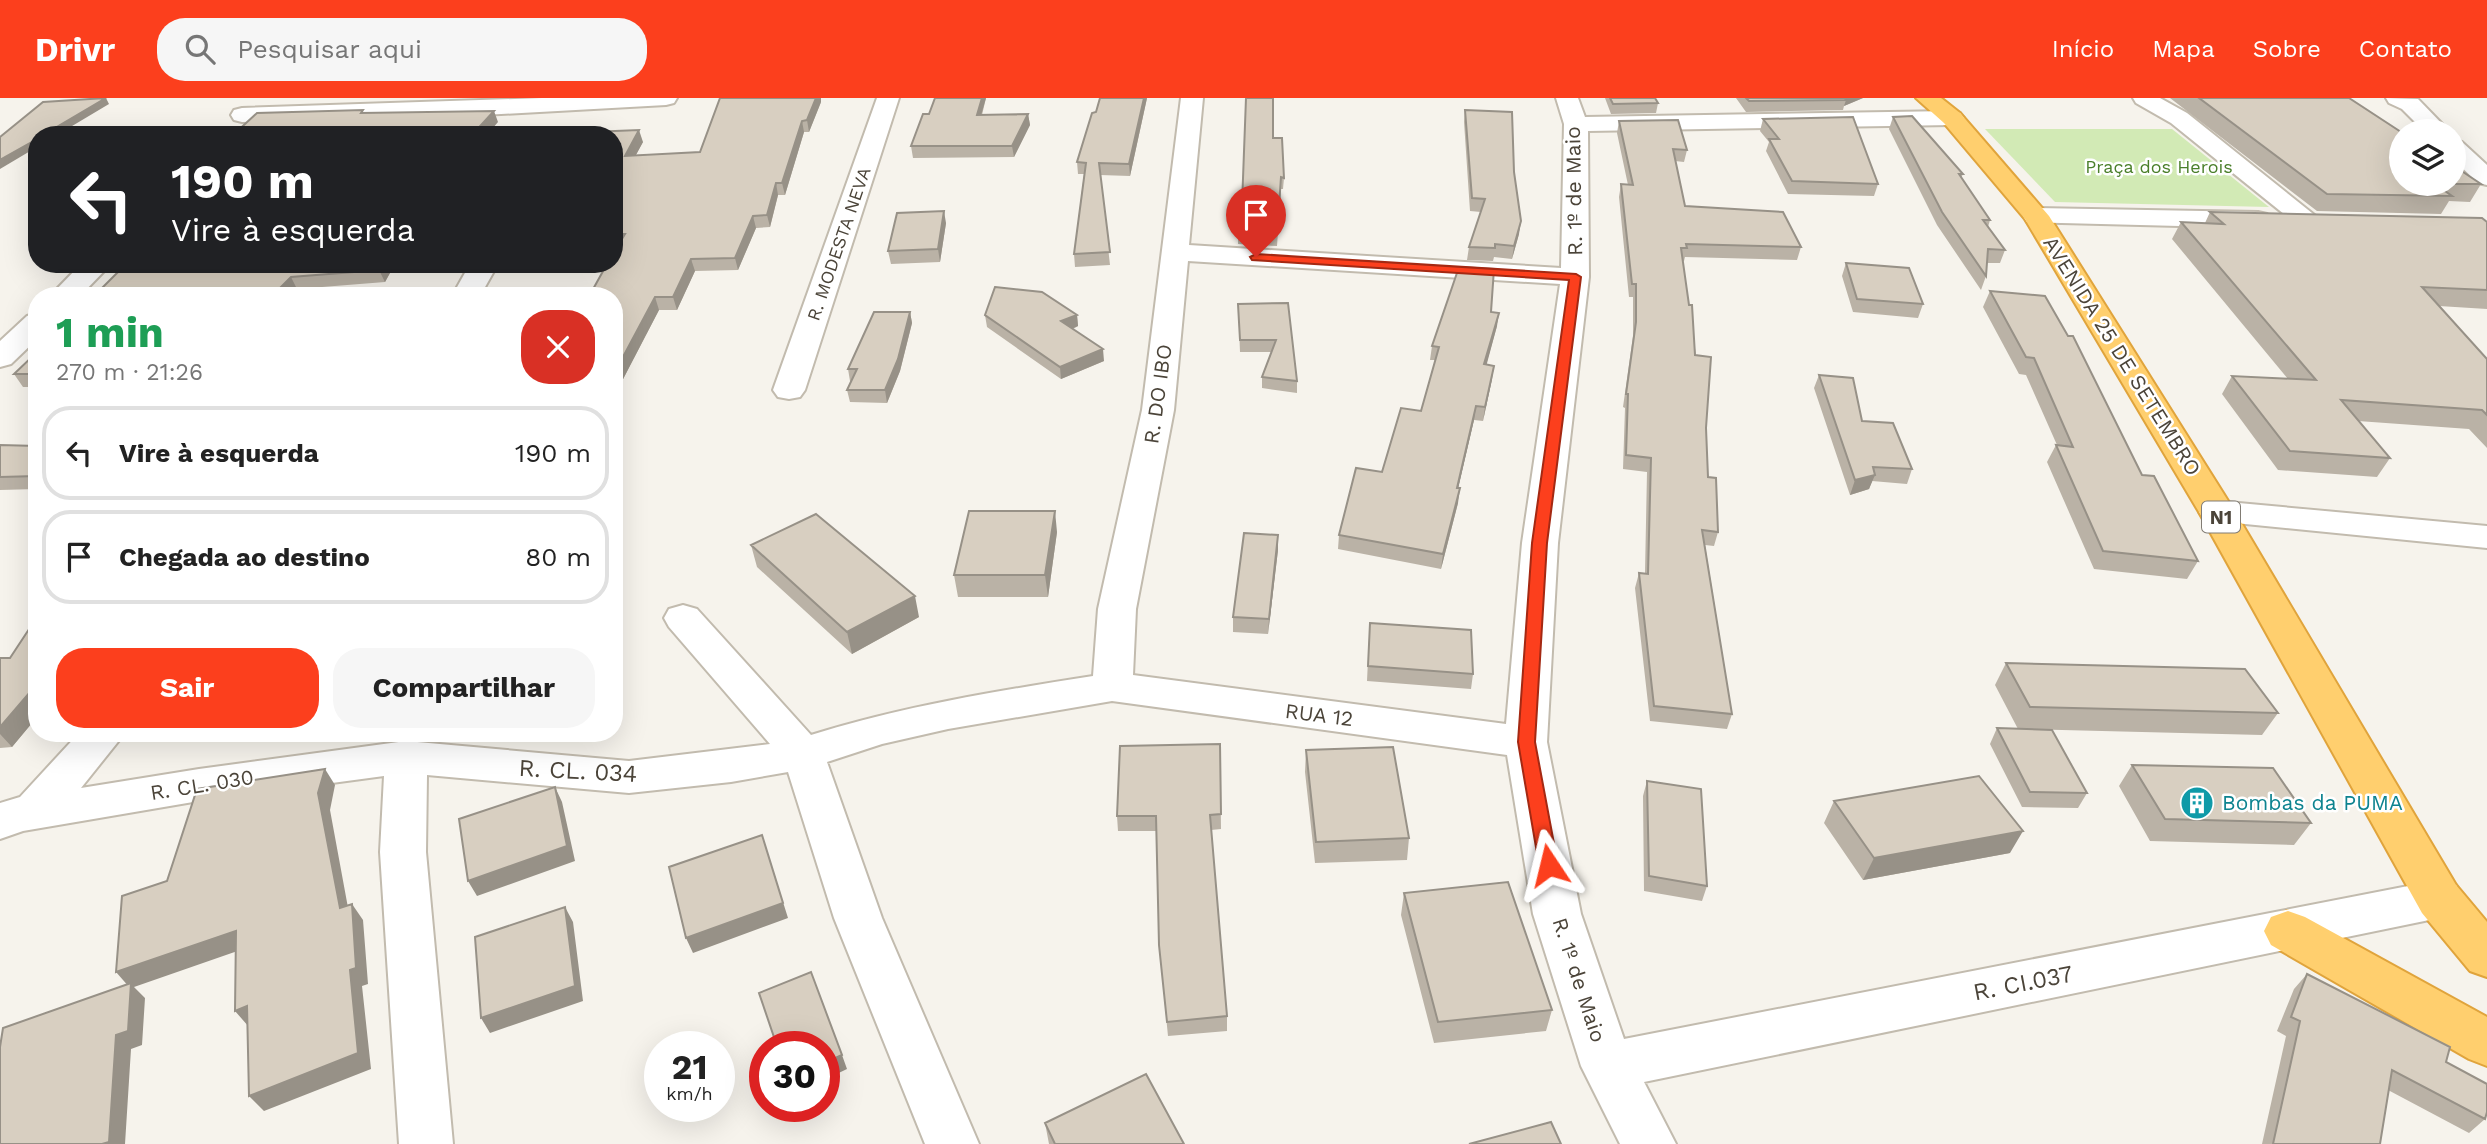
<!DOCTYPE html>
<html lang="pt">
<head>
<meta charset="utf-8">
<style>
  body { margin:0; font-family:"Work Sans",sans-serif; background:#f6f6f6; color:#222; height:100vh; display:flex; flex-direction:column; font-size:26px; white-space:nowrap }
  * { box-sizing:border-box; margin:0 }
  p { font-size:23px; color:#767676 }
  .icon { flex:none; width:38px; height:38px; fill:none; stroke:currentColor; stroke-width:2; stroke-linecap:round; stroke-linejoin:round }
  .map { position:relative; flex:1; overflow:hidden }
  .sheet { position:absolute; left:28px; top:189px; width:595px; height:455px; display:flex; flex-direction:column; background:#fff; border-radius:28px; box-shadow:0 7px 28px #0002 }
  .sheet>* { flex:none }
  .banner { position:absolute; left:28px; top:28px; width:595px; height:147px; border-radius:28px; box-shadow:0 7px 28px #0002; background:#202124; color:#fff; overflow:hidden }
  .fabs { position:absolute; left:2389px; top:21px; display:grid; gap:14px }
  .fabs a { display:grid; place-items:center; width:77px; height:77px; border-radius:50%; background:#fff; box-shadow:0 7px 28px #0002; font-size:35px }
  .speed { position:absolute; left:644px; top:933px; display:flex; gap:14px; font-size:35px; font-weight:700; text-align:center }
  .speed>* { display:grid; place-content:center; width:91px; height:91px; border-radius:50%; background:#fff; box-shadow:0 7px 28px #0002; line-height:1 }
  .speed small { font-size:18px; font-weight:400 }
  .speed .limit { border:10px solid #d22; background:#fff; color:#111 }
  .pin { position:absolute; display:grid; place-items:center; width:60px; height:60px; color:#fff; margin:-72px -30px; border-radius:50% 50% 50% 0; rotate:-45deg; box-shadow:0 0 7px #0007 }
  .pin .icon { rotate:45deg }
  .me { position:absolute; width:77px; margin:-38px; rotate:350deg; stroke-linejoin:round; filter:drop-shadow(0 0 5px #0008) }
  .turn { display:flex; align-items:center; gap:24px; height:147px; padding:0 28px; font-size:32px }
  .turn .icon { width:91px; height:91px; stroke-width:2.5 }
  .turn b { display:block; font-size:49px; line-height:60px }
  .round { display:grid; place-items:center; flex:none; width:74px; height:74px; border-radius:28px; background:#f6f6f6 }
  .overview { display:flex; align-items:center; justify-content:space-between; height:119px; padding:0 28px }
  h1 { font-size:42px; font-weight:700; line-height:52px; color:#1e9e55 }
  .button { display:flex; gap:14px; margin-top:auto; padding:14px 28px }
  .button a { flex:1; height:80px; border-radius:28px; background:#fc3f1d; color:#fff; font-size:28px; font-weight:700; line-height:80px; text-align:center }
  .button a+a { background:#f6f6f6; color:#222 }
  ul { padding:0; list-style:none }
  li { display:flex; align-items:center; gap:21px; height:94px; margin:0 14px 10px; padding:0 14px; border:4px solid #e0e0e0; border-radius:28px }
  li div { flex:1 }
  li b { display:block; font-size:26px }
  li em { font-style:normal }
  header { display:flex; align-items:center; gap:42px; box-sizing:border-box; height:98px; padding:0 35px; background:#fc3f1d; color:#fff }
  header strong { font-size:33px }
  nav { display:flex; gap:38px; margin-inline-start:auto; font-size:24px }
  .search { width:490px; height:63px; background:#f6f6f6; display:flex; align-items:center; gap:18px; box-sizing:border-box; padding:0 24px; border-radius:28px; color:#767676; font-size:26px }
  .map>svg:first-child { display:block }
  .green { fill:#d2eab5 }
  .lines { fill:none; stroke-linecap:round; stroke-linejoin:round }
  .minor-casing { stroke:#c2bbae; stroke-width:4 }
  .highway-casing { stroke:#e0a43c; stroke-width:4 }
  .minor { fill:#fff; fill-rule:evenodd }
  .highway { fill:#ffcf6e; fill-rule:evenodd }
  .wall { fill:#bab2a6 }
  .shaded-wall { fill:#979187 }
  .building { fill:#d8cfc1; stroke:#979187; stroke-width:2 }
  .route { fill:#fc3f1d; stroke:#a42913; stroke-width:2 }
  .labels { text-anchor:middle; stroke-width:5; stroke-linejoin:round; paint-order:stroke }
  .far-park-label { font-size:18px; fill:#4a7f2a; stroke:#fff }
  .far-street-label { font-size:18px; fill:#4b4439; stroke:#fff }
  .shield { fill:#fff; stroke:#817c74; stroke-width:2 }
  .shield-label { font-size:19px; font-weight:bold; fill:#4b4439 }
  .street-label { font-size:21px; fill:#4b4439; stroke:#fff }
  .culture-label { font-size:21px; fill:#0d838f; stroke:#fff; text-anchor:start }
  .near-street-label { font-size:24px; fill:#4b4439; stroke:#fff }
</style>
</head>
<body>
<header>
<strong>Drivr</strong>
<div class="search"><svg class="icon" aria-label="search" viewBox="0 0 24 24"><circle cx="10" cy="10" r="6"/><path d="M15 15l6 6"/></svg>Pesquisar aqui</div>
<nav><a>Início</a><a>Mapa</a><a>Sobre</a><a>Contato</a></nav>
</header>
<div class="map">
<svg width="2487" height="1046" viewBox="0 0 2487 1046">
  <rect width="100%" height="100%" fill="#f6f3ec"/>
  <!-- green -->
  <path class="green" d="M1985,31h187l97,78 -214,-5z"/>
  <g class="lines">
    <defs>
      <path id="minor" d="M542,0h135l-3,5 -8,2 -183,10 -241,7 -8,-2 -3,-5 3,-5 8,-2z
        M877,0h22l-94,292 -5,7 -11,2 -11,-2 -5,-7z
        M1181,0h22l-14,147 372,23 3,-144 -8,-26h22l7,19 367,-6 8,2 4,5 -4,5 -8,2 -364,6 1,146 -31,266 -11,199 34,172 43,125 815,-159 17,5 7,14 -7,14 -17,5 -795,164 32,62h-56l-39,-78 -48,-152 -26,-159 -395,-54 -164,28 -66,15 -55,18 55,156 97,226h-54l-91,-226 -46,-146 -57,10 -102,11 -202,-18 -1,77 27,292h-54l-19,-292 4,-76 -185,25 -176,30 -23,8v-36l20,-6 59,-64h46l-44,55 118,-19 207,-28 223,20 141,-17 -101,-117 -5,-9 5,-9 14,-4 14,4 114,126c93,-29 186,-44 282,-59l5,-67 44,-199zM1188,163l372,23 -38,259 -16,181 -373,-49 3,-66 38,-199z
        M2133,0h27l27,15 135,108 -4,6 -9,2 -9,-2 -129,-104 -35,-20z
        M2386,0l32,1 31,32h-25l-22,-22 -13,-6z
        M2454,42l8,2 25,23v20l-9,-2 -24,-23z
        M2036,110l222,4 9,2 4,6 -4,6 -9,2 -231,-6 -4,-6 4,-6z
        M81,166h30l-31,32h-30z
        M470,166h28l-18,32h-28z
        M37,215v26l-26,25 -11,3v-26l27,-25z
        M2217,403l270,25v22l-282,-28 -6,-8 6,-8z"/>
      <path id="highway" d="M1916,0h25l19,15 89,103 186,296 221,373 31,37v55l-17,-6 -48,-58 -223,-401 -174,-293 -81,-96z
        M2288,813l17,6 182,100v49l-18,-7 -198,-114 -7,-14 7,-14z"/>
    </defs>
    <!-- minor casing -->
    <use href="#minor" class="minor-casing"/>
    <!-- highway casing -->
    <use href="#highway" class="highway-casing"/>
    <!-- minor -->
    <use href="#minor" class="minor"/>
    <!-- highway -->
    <use href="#highway" class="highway"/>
  </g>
  <!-- wall -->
  <path class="wall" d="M935,0h51l-4,17 46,-1 2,11 -16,32 -101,1 -2,-12 18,-32z
    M1147,0l-17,78 -30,-1 10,90 -35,2 -1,-13 10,-80h-6l-1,-12 19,-50z
    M1605,0h50l3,5 -2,10 -45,1z
    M1736,0h127l-19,8 -1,4 -97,2z
    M2170,0h179l132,86 -11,18 -21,-1 -8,13 -124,-3z
    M821,4l-12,30h-5l-19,63h-7l-8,32 -14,1 -18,42 -43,1 -18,39h-18l-38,73h-7v-87l-22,-5 25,-45h-3v-111l29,7 -8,14 65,-4z
    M1465,12l49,62 5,62 -7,25 -18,-2 -1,4 -26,-1 2,-13 12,-35 -11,-1 -6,-89z
    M1893,19l70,57 -2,4 29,42 -2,7 17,23 -5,13h-13l-1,13 -5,14 -44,-65 -48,-96z
    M1763,21l115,65 -4,12 -86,-2 -22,-43 3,-9 -9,-11z
    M1619,23l68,29 -3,12 -9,-1 10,45 116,41 -4,13 -112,-3 -1,4h-1l23,167 2,49 10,55 -4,14 -9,-1 27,169 -5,15 -77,-8 -15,-133 4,-15h6l2,-101 -24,-3 2,-61 -2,-1 10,-71v-39h-4l-10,-100 2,-13 7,1 -11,-52z
    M1273,40l11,40 -1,11h-2l-4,57 -39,-2v-12z
    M2210,114l277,10v87l-48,-3 48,53v89l-18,-19 -111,-8 32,37 -13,19 -99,-7 -56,-76 10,-18 56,3 -116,-140 9,-17 24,1z
    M946,125l-6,39 -49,2 -3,-13z
    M1846,165l77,41 -5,14 -65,-6 -11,-36z
    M126,166h269l-10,18 -88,7 -6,7h-197z
    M1990,193l152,184 56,86 -11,18 -93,-10 -47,-107 9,-17h1l-31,-70 -7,-1 -36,-67z
    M1288,205l9,78v12l-35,-5v-11l10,-25h-32l-2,-48z
    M910,214l2,11 -12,48 -13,32 -37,-1 -3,-12 4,-9h-1l-2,-12z
    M1491,214l6,14 -11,39 6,14 -9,42 -9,-1 -16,68v15l-17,66 -103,-20 1,-14 43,-63 39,-61 14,-51h-5l2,-14z
    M985,217h92l1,11 -5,3 31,32 -43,18 -74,-52z
    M37,254v35h-14l-9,-13z
    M1819,277l43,46 50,48 -5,15 -35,-3 -3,8 -19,6 -36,-107z
    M0,347l37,1v43l-37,1z
    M1057,434l-9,65h-90l-4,-22z
    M751,447l168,72 -67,37 -95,-87z
    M1278,452l-10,84 -35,-2v-15z
    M37,519v100l-25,30 -12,1v-90h10z
    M1369,540l104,36 -2,15 -104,-8z
    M2006,565l272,50 -16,22 -244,-6 -23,-44z
    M1997,630l90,65 -9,15 -56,-1 -32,-63z
    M1220,646l1,85 -10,1 16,186v15l-59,5 -9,-91 -2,-114h-39l-1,-15z
    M1306,652l103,88 -2,22 -92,3 -10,-91z
    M2132,667l179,58 -17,22 -144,-4 -31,-55z
    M1647,683l60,105 -5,15 -58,-10 -1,-95z
    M1834,703l176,52 -147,27 -39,-57z
    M1404,795l148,117 -6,21 -112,12 -33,-128z
    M2307,876l139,88 39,57 -16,14 -81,-43 -8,54h-118l24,-108 -9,-5 17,-42z
    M1045,1025l139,21h-135z"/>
  <!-- shaded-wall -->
  <path class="shaded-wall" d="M106,0l3,6 -52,31h-14z
    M816,0h5v4l-12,30 -2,-12z
    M982,0h4l-8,28 -1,-11z
    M1144,0h3l-17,78 -1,-12z
    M1844,0h19l-19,8 2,-6z
    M494,13l4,11 -11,13h-15z
    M1028,16l2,11 -16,32 -2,-11z
    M802,23l2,11 -19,63 -3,-12z
    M639,32l4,12 -14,26 -4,-12z
    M37,41v8l-37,22v-9z
    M776,85l2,12 -8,32 -3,-12z
    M944,113l2,12 -6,39 -2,-13z
    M753,118l3,12 -18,42 -3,-12z
    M1521,123l-2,13 -7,25 2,-13z
    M691,161l4,12 -18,39 -4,-13z
    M383,166h12l-10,18 -6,-12z
    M291,179l6,12 -6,7h-19z
    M655,199l4,13 -38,73 -5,-13z
    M910,214l2,11 -12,48 -13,32 -2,-13z
    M1499,215l-2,13 -14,52 1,-14z
    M1077,217l1,11 -16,7 -1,-12z
    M1103,251l1,12 -43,18 -1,-12z
    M1494,268l-2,13 -9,42 2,-14z
    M1476,308l-2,14 -19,82 2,-14z
    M1875,377l-6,14 -19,6 5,-15z
    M1460,390l-2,15 -17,66 2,-15z
    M1055,413l2,21 -9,65 -3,-22z
    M1278,437v15l-10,84 1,-15z
    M915,498l4,21 -67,37 -5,-22z
    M37,586v33l-25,30 -12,-13v-7z
    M325,671l10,16 -5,25 21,114 -11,-16 -22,-115z
    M555,689l7,15 13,59 -98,35 -9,-15z
    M2023,733l-13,22 -147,27 11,-22z
    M762,737l26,83 -95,35 -7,-15z
    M352,806l11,16 5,64 -6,2 9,83 -107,42 -15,-15 101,-126z
    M565,809l8,15 10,79 -93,32 -9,-15z
    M236,833l13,16 -115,40 11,11 -3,47 -11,4 -6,95h-23l14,-109 14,-47 -14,-16z
    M247,908l2,21 -14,-16z
    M842,957l5,14 -23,11v-17z"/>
  <!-- building -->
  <path class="building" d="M106,0l-63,37h-6v4l-37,21v-23l43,-35z
    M720,0h96l-9,22 -5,1 -20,62h-6l-9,32 -14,1 -18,42 -44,1 -18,38h-18l-39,73h-2v-74h-89v-2l67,-3 15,-27h7v-12l11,-18h-11v-99h-25l1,-3 49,-2 -14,26 75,-4z
    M935,0h47l-5,17 51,-1 -16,32h-101l12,-32h6z
    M1100,0h44l-15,66 -30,-1 11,89 -36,2 12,-91 -9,-1 15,-49 4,-1z
    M1246,0h27v40h9l2,40 -3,-1 -4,57 -39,-2 4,-27z
    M1610,0h45l3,5 -45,1z
    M1746,0h99l1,2 -97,1z
    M2199,0h150l52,34v52h34l17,12 -125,-2z
    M363,12l-2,3 133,-2 -22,24h-239l24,-22z
    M1465,12l47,2 2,60 7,49 -7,25 -19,-2v4l-26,-1 16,-48 -13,-1z
    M1912,18l51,58h-4l31,46h-7l22,30 -17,-1 -2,27 -44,-64 -49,-95z
    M1853,19l25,67 -86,-3 -23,-42h10l-16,-20z
    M1678,22l9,30 -14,-1 12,57 98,6 18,35 -115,-3 1,4h-6l8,57h3l3,50 16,2 -5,71 2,49 8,1 2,54 -16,-2 30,184 -78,-8 -15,-133 9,1 3,-116 -25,-3 2,-61h-2l10,-72v-38h-4l-11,-100 12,1 -14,-64z
    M2454,68l27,18h-27z
    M944,113l-6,38 -50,2 9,-38z
    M2210,114l272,6 5,4v68l-65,-3 65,72v56l-5,-5 -141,-10 49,58 -100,-7 -58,-75 84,4 -135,-158 43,2z
    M1846,165l63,5 14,36 -66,-5z
    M126,166h257l-4,6 -88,7 -19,19h-178z
    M1459,169l35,2 -3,43 8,1 -15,51 10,2 -9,41 -9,-1 -19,82h3l-17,66 -104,-19 17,-67 26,4 19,-64 20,3 18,-64 -7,-1z
    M995,189l47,5 35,23 -16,6 42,28 -43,18 -75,-52z
    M1990,193l55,5 23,40h5l69,139 12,1 44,85 -95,-10 -47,-106 17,2 -39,-89 -8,-1z
    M1288,205l9,78 -35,-4 14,-37h-36l-2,-36z
    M874,214h36l-12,47 -13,31h-38l10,-21h-9z
    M37,254v22h-23z
    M1819,277l34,3 9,43 31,2 19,46 -39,-2 2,8 -20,5z
    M0,347l37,1v30l-37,1z
    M969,413h86l-10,64h-91z
    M816,416l99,82 -68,36 -96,-87z
    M1244,435l34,2 -9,84 -36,-2z
    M37,519v67l-37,43v-69h10z
    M1370,525l101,7 2,44 -105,-8z
    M2006,565l239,6 33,44 -248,-6z
    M1997,630l55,2 35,63 -57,-1z
    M1220,646l1,70 -11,1 17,201 -60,6 -8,-77 -3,-129h-39l3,-70z
    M1393,649l16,91 -93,4 -10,-92z
    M2132,667l141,3 38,55 -146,-4z
    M325,671l-7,24 22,115 12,-4 4,64 -6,2 8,83 -109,43 -2,-90 -12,5 1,-80 -120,41 6,-76 45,-15 30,-92z
    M1979,678l44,55 -149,27 -40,-57z
    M1647,683l54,8 6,97 -58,-10z
    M555,689l12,59 -99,35 -9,-62z
    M762,737l21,68 -97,35 -17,-71z
    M1508,784l44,128 -114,12 -34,-129z
    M565,809l10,79 -94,32 -6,-81z
    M811,874l31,83 -18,8v-17h-47l-18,-53z
    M2307,876l143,73 -4,15 41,22v28l-2,7 -93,-49 -12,74h-107l27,-123 -9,-4z
    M131,885l-3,48 -12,4 -7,107 -7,2h-102v-97l3,-19z
    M1146,976l38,70h-129l-10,-21z
    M1551,1024l10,22h-92z"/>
  <!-- route -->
  <path class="route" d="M1256,156l320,20 5,3 -34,266 -12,199 23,123 -3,5 -6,2 -7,-2 -3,-5 -21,-123 14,-199 37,-263 -317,-20 -2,-3z"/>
  <!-- icons -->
  <defs>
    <symbol id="building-disc" viewBox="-11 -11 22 22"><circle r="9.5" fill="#0f9aa8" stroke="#fff"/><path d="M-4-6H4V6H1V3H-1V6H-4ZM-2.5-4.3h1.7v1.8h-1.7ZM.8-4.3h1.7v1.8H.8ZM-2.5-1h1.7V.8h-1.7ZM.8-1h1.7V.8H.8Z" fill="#fff"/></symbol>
  </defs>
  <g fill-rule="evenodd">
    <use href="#building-disc" x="2178" y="686" width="38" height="38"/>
  </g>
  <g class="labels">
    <!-- far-park labels -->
    <g class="far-park-label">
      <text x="2159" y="75">Praça dos Herois</text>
    </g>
    <!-- far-street labels -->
    <g class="far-street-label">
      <text transform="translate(839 146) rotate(-71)" y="6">R. MODESTA NEVA</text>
    </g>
    <!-- shield labels -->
    <rect class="shield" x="2202" y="403.5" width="38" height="31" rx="5"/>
    <g class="shield-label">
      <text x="2221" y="426">N1</text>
    </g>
    <!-- street labels -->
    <g class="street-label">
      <text transform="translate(1574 93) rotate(-91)" y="7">R. 1º de Maio</text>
      <text transform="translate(2122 258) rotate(58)" y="7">AVENIDA 25 DE SETEMBRO</text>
      <text transform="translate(1158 296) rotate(-82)" y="7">R. DO IBO</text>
      <text transform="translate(1319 617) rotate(7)" y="7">RUA 12</text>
      <text transform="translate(202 687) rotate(-9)" y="7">R. CL. 030</text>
      <text transform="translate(1579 882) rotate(72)" y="7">R. 1º de Maio</text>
    </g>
    <!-- culture labels -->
    <g class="culture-label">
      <text x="2222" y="712">Bombas da PUMA</text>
    </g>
    <!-- near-street labels -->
    <g class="near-street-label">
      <text transform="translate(578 673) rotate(3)" y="8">R. CL. 034</text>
      <text transform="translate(2023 885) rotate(-11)" y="8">R. CI.037</text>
    </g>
  </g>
</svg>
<div class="fabs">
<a><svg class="icon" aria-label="layers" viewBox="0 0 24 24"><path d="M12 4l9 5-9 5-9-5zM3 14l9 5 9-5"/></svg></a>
</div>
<div class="speed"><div>21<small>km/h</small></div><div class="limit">30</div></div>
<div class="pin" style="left:1256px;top:159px;background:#d93025"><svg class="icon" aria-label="arrive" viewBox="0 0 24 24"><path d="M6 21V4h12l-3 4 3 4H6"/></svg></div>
<svg class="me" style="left:1549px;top:767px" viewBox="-20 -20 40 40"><path d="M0-17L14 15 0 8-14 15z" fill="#fc3f1d" stroke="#fff" stroke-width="4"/></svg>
<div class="banner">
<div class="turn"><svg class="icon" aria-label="left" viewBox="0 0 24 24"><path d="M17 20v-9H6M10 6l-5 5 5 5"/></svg><div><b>190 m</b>Vire à esquerda</div></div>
</div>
<section class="sheet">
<div class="overview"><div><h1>1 min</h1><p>270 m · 21:26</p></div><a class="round" style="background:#d93025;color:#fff"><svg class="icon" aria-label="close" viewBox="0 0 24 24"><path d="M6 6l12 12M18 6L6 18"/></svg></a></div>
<ul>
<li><svg class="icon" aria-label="left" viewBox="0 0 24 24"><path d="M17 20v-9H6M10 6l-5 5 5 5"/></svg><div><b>Vire à esquerda</b></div><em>190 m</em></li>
<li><svg class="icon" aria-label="arrive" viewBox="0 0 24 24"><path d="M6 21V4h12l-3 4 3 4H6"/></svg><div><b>Chegada ao destino</b></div><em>80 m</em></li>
</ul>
<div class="button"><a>Sair</a><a>Compartilhar</a></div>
</section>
</div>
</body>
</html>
